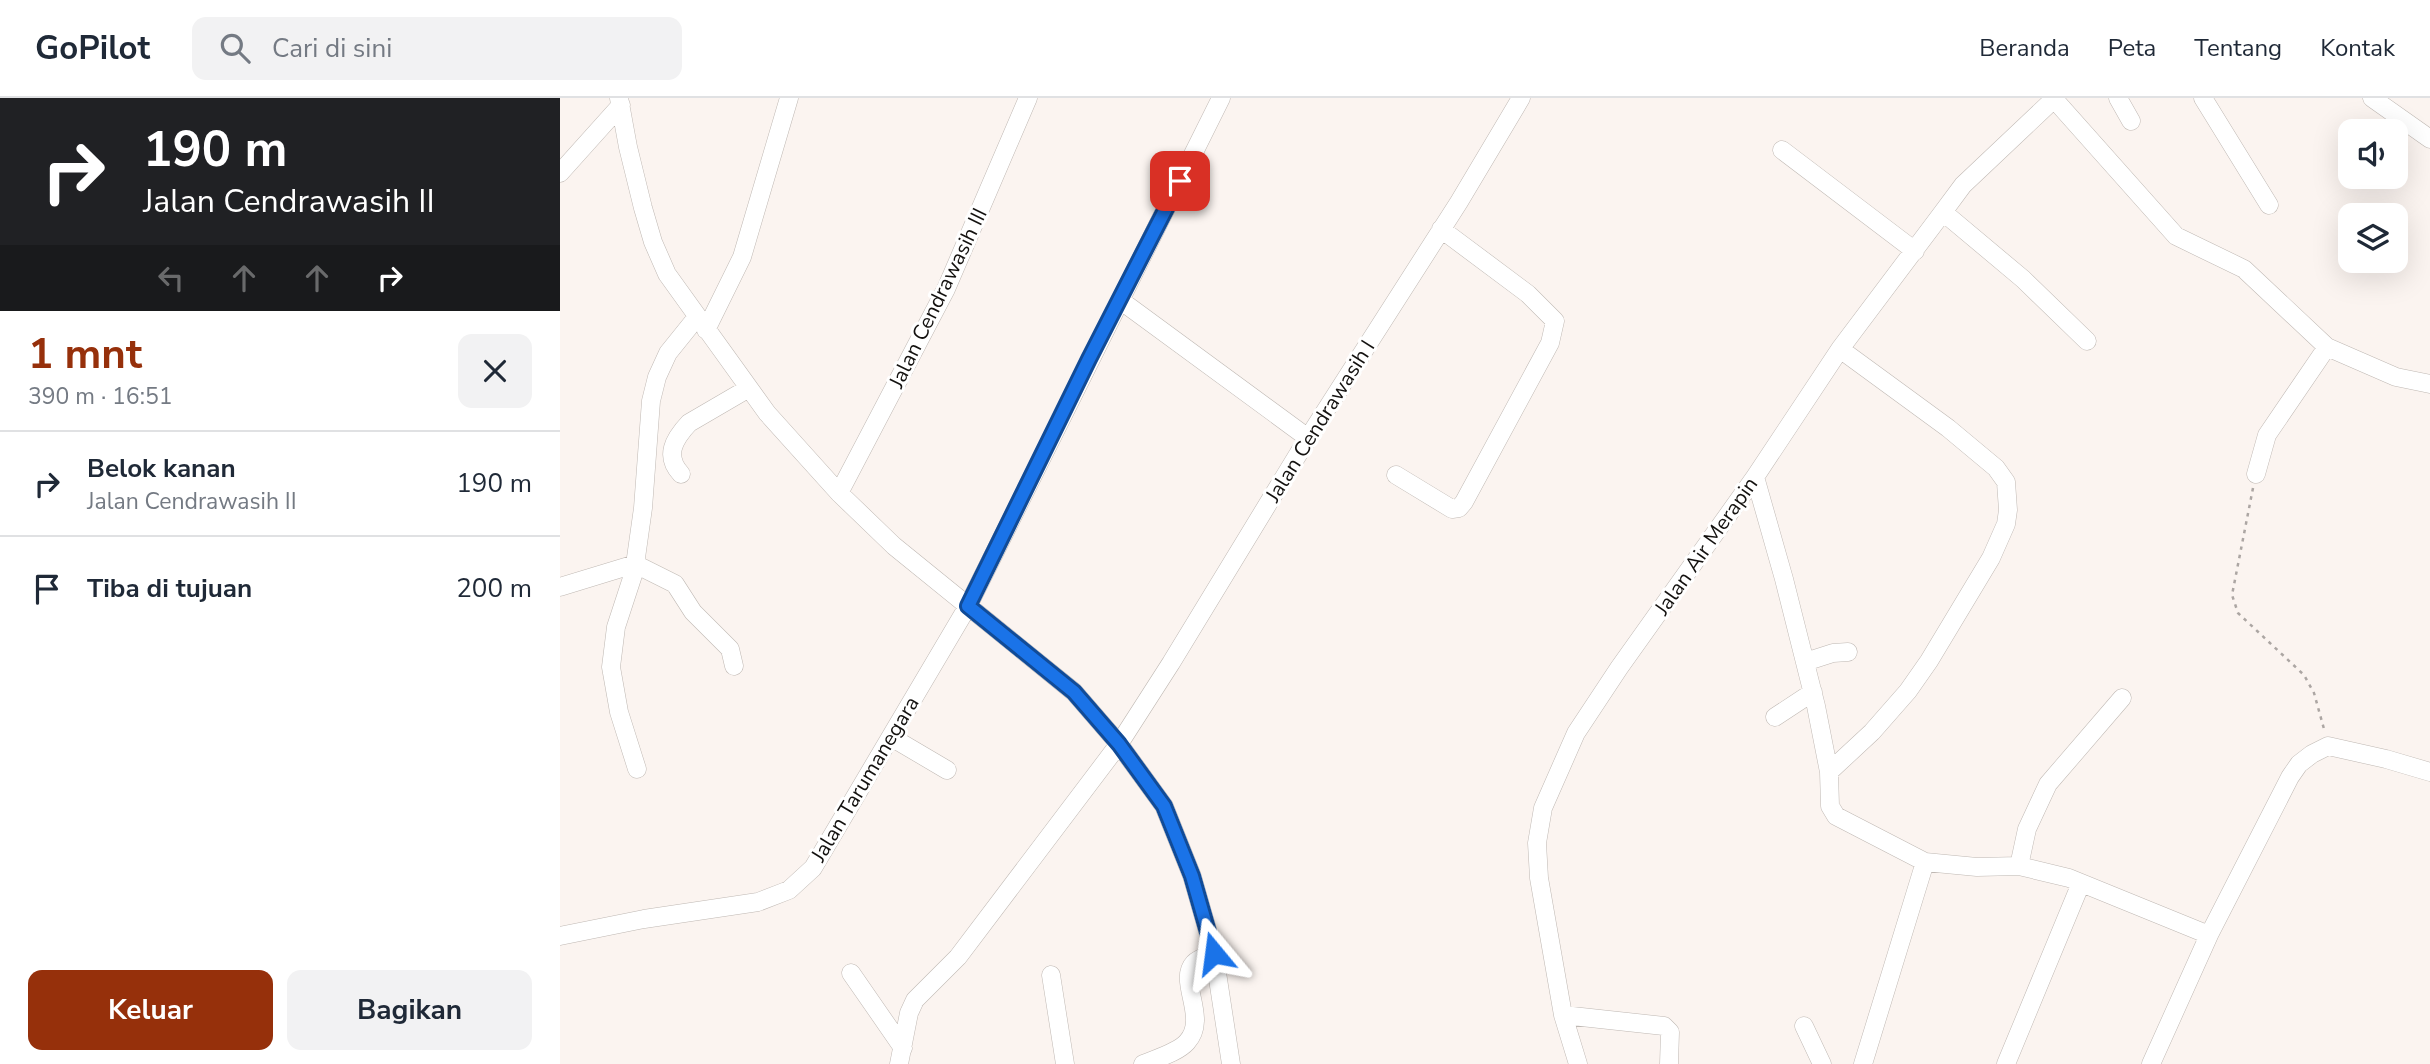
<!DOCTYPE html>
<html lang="id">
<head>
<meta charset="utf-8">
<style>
  body { margin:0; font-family:"Nunito Sans",sans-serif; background:#f2f2f3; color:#1f2937; height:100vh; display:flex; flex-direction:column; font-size:26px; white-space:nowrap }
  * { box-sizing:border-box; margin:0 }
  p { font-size:23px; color:#747a83 }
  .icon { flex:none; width:38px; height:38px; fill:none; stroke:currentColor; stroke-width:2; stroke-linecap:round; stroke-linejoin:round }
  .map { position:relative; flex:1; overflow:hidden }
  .sheet { display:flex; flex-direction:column; background:#fff; width:560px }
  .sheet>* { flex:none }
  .banner { background:#202124; color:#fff; overflow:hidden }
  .controls { position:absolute; left:1778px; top:21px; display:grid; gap:14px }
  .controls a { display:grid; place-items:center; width:70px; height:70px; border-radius:14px; background:#fff; box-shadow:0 7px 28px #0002; font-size:35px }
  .pin { position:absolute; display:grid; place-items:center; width:60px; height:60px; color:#fff; margin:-30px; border-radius:14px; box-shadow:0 4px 10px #0006 }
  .me { position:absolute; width:77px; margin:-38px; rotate:344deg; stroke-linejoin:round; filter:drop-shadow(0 0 5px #0008) }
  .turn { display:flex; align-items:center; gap:24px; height:147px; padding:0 28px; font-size:32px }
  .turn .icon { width:91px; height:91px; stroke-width:2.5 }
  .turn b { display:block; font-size:49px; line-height:60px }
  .lanes { display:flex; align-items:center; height:66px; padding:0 28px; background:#0003; justify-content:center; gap:35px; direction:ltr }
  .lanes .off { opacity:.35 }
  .round { display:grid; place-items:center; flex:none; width:74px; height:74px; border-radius:14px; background:#f2f2f3 }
  .head { display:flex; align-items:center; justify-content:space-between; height:119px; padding:0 28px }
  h1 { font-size:42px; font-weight:700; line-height:52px; color:#96300b }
  .primary-button { display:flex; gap:14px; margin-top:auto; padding:14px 28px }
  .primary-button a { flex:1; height:80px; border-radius:14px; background:#96300b; color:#fff; font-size:28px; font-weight:700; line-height:80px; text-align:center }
  .primary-button a+a { background:#f2f2f3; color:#1f2937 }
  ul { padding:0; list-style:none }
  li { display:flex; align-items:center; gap:21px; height:105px; padding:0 28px; border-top:2px solid #e0e1e3 }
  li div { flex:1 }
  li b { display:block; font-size:26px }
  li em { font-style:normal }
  header { display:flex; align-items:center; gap:42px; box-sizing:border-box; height:98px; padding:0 35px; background:#fff; border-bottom:2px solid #e0e1e3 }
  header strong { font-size:33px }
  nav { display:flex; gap:38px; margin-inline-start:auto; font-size:24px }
  .search { width:490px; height:63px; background:#f2f2f3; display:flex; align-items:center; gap:18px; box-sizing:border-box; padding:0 24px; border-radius:14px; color:#747a83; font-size:26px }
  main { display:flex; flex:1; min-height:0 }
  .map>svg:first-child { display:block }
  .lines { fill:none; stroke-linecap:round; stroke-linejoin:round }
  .minor-casing { stroke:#bfb8b3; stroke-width:19 }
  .path { stroke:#aca6a3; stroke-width:2.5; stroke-dasharray:3.5 5; stroke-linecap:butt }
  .minor { stroke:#fff; stroke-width:18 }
  .route-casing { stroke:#114b97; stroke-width:18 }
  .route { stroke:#1a73e8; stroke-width:12 }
  .labels { text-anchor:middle; stroke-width:6; stroke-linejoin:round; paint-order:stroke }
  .street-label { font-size:21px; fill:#13110f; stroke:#fff }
</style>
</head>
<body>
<header>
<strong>GoPilot</strong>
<div class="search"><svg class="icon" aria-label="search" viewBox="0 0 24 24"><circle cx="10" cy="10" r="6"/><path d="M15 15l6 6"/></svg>Cari di sini</div>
<nav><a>Beranda</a><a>Peta</a><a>Tentang</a><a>Kontak</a></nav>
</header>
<main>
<section class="sheet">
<div class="banner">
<div class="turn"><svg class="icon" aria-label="right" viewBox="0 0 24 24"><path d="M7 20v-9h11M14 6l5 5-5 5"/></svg><div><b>190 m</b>Jalan Cendrawasih II</div></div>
<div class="lanes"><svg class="icon off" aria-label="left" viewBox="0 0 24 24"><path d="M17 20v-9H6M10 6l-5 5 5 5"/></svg><svg class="icon off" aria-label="ahead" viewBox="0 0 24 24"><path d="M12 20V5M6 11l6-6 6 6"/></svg><svg class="icon off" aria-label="ahead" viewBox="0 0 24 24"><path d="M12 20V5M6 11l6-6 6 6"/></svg><svg class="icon" aria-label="right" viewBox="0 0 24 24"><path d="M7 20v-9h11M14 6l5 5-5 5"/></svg></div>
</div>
<div class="head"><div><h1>1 mnt</h1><p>390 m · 16:51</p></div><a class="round"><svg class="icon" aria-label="close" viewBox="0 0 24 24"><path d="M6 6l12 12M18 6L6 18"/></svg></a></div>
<ul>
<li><svg class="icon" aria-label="right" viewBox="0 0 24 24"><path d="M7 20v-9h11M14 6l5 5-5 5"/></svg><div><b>Belok kanan</b><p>Jalan Cendrawasih II</p></div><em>190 m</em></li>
<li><svg class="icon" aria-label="arrive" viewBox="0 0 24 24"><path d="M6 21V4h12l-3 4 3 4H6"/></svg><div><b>Tiba di tujuan</b></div><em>200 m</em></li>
</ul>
<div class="primary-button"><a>Keluar</a><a>Bagikan</a></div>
</section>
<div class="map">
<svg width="1870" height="966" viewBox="0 0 1870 966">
  <rect width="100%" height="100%" fill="#fbf4f0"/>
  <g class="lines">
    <defs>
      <path id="minor" d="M59,0l9,49 15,61 10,34 14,32 100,139 72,80 55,53 180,146 45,52 45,62 28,70 22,77 17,111
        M1558,0l13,23
        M1643,0l66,107
        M1812,0l58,41
        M1494,1l122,137 68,33 83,78 69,30 34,7
        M1222,52l133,101
        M0,75l61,-68
        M1383,114l80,67 64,62
        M560,202l188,138
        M146,232l36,-73 47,-159
        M121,376c-17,-18 -7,-35 8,-51l60,-35
        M1696,376l11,-39 60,-88
        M836,377l56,34 7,-1 5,-6 86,-159 5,-22 -27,-27 -87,-65
        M1195,379l29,102 32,127 13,66 1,34 6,10 89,46 52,5 42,-1 50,12 140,57
        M279,395l107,-204 82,-191
        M0,489l75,-23 40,20 18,28 37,37 4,17
        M1245,564l28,-9 15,-1
        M1215,619l38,-25
        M331,639l56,33
        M77,671l-18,-57 -8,-45 5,-40 18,-55 9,-64 8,-107 6,-24 11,-24 29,-36
        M1269,674l43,-40 36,-41 21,-30 62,-103 15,-34 2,-14 -2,-28 -10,-14 -48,-40 -108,-79
        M1459,768l8,-37 21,-45 74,-86
        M0,838l84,-17 114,-17 31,-12 24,-22 155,-262 253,-508
        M291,875l52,75
        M491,877l14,89
        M1003,917l101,11 6,6 -1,32
        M1244,928l18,38
        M339,966l10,-51 6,-13 43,-43 161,-213 52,-81 137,-225 151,-236 62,-104
        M583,966c14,-6 34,-11 44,-22 22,-24 -10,-61 7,-79 5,-5 14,-7 20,-10
        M1018,966l-15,-49 -24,-137 -2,-35 6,-35 33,-75 43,-65 136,-191 85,-128 103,-137 20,-27 92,-87
        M1303,966l62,-202
        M1446,966l75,-181
        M1591,966l58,-129 81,-158 9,-13 13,-10 16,-8 58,13 44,13"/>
    </defs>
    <!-- minor casing -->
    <use href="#minor" class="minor-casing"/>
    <!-- path -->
    <path class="path" d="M1693,390l-21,107 6,18 66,62 10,18 10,36"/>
    <!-- minor -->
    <use href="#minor" class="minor"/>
  </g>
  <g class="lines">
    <defs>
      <path id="route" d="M620,83l-91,178 -121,247 106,86 45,52 45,62 28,70 22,77"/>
    </defs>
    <!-- route casing -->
    <use href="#route" class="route-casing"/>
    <!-- route -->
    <use href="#route" class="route"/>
  </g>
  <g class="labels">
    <!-- street labels -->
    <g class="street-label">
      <text transform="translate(378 200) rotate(-64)" y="7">Jalan Cendrawasih III</text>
      <text transform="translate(760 323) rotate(-58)" y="7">Jalan Cendrawasih I</text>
      <text transform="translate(1146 448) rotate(-55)" y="7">Jalan Air Merapin</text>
      <text transform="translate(305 681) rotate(-59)" y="7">Jalan Tarumanegara</text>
    </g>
  </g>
</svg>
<div class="controls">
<a><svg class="icon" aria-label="sound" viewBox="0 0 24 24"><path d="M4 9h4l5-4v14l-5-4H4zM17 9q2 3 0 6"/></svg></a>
<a><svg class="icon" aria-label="layers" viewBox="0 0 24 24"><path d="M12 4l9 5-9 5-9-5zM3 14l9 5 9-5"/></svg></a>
</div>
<div class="pin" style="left:620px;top:83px;background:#d93025"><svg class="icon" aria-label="arrive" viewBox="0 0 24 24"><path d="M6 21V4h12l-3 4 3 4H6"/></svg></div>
<svg class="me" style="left:654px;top:855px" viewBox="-20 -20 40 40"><path d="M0-17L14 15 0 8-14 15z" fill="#1a73e8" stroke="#fff" stroke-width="4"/></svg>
</div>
</main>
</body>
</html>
